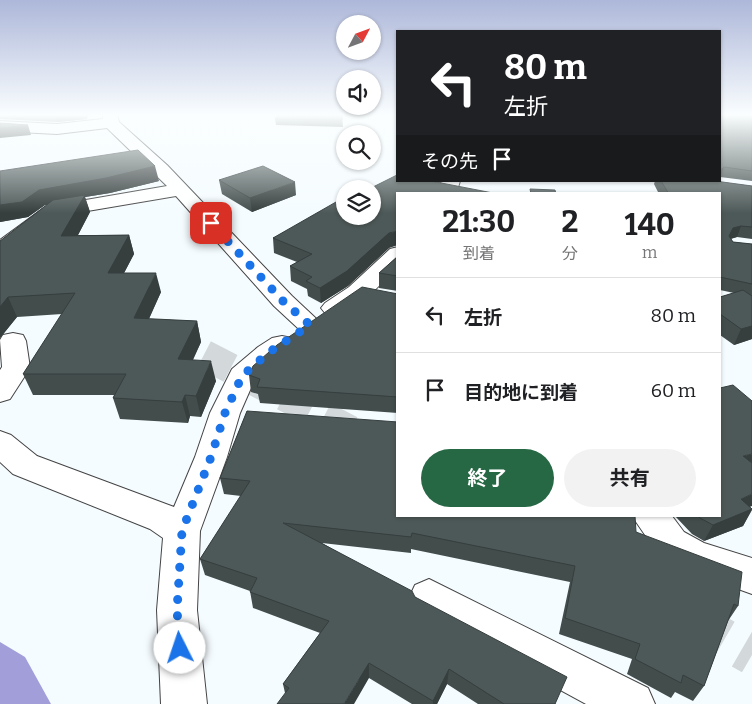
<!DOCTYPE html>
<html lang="ja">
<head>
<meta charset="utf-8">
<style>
  body { margin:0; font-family:Bitter,"Noto Sans JP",serif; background:#f2f2f2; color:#202124; height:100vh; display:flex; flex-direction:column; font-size:19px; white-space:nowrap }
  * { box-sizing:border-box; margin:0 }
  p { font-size:16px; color:#757577 }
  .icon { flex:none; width:28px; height:28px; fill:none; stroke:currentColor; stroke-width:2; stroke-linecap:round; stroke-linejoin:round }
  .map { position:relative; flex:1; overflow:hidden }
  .side { position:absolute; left:396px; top:192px; width:325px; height:325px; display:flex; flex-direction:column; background:#fff; border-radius:0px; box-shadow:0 1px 4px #0004 }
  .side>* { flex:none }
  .top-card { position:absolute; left:396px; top:30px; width:325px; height:152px; border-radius:0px; box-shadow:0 1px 4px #0004; background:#202124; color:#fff; overflow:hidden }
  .needle { width:32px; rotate:49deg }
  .fabs { position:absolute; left:336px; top:15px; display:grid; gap:10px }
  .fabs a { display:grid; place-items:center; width:45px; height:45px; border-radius:50%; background:#fff; box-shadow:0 1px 4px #0004; font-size:25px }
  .pin { position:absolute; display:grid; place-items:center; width:42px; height:42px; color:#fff; margin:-21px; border-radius:10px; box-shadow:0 2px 8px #0006 }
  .me { position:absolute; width:55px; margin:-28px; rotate:356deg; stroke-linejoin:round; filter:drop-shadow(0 0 4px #0008) }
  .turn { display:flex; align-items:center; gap:18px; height:105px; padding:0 25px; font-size:22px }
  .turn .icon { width:65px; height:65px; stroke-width:2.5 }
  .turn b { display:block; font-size:35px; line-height:42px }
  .then { display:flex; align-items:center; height:48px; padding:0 25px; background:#0003; gap:10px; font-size:19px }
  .eta { display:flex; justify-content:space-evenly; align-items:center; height:85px; text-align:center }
  .eta b { font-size:30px; font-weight:700; line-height:35px }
  .primary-button { display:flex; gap:10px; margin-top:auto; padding:10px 25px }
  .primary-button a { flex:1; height:58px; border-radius:30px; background:#266744; color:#fff; font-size:20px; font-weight:700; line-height:58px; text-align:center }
  .primary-button a+a { background:#f2f2f2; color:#202124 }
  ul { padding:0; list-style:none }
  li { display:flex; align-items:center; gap:15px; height:75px; padding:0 25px; border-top:1px solid #e0e0e0 }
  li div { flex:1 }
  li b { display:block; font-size:19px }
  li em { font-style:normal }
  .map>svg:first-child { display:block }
  .forest { fill:#a19ed9 }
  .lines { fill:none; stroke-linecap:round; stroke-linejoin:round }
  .motorway-tunnel-far1 { stroke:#d3d9db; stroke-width:30; stroke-dasharray:30 15; stroke-linecap:butt }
  .motorway-tunnel { stroke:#d3d9db; stroke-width:40; stroke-dasharray:40 20; stroke-linecap:butt }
  .minor-casing { stroke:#444; stroke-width:2 }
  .path { stroke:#333; stroke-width:2; stroke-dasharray:3 2; stroke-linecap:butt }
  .minor { fill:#fff; fill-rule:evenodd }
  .wall { fill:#424d4c }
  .shaded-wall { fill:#363e3e }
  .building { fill:#4d5958; stroke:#363e3e }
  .route { stroke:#1a73e8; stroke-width:9; stroke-dasharray:0 16.2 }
</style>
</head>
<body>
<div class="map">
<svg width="752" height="704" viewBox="0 0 752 704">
  <rect width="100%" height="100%" fill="#f5fcff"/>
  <!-- forest -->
  <path class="forest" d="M0,642l25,15 26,47h-51z"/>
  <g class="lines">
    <!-- motorway-tunnel-far1 -->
    <path class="motorway-tunnel-far1" d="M164,334l234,121"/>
    <!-- motorway-tunnel -->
    <path class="motorway-tunnel" d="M690,619l62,36"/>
    <defs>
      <path id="minor" d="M103,115h14l2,7 48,43 125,131 31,29 -4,6 -9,2 -9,-2 -27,-25 -98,-110 -118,20 -50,40 -8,2v-18l45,-33 122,-21 -60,-58 -50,6 -57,-3v-10l57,3 46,-5z
        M442,181h18l-4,13h-20z
        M398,247v20c-18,17 -47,53 -73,46l-4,-5 4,-5 24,-16 41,-38z
        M13,333l10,2 3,6 4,27 -20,31 -10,3v-32l2,-3 -2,-27 3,-5z
        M282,336l10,2 4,6 -4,6 -14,9 -24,22 -14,32 -13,44 -27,74 -3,79 10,94h-46l-4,-94 6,-72 -13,-9 -137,-55 -13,-12v-31l11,4 26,21 137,51 21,-50 15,-44 22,-44 26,-22 14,-9z
        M632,516h40l12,16 20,11 48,15v36l-72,-26 -22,-14z
        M429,579l219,109 7,16h-69l-171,-93 -6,-13 6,-13z"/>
    </defs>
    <!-- minor casing -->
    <use href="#minor" class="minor-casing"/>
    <!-- path -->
    <path class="path" d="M345,115h6"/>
    <!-- minor -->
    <use href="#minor" class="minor"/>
  </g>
  <!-- wall -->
  <path class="wall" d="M0,115h88l-1,4 -30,3 -57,-3z
    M342,115l1,12 -67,-2 -1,-6z
    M720,115h32v66l-32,-4z
    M0,171l159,10 -49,12 -25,4 5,15 -12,23h51l5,19 -10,19 37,19 -12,27 48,2 4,21 -8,18 23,21 -15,36 -11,-1 -2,7 -68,-4 -7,-21 1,-3h-81l-10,-21 39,-60 -45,3 -17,21v-97l47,-36h-2l-17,12 -28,5z
    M219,180l77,15 -44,17 -30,-18z
    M655,181h60l37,5v53l-15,-2 -6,2 2,3 19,2v95l-18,6 -14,-10v-38l14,-4 -14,-3v-96h-61l-5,-10z
    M398,194l-9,54 -41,38 -27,17 -13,-7 -1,-7 -16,-8 -1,-15 7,-4 -23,-9 -1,-15 66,-34z
    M398,256v35l-19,-3v-15z
    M398,294v119l-138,-10 -2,-9 -7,-2 -2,-17z
    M247,411l389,121 102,74 -10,15 -24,65 -11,15 -18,-9 -4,6 -44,-24 5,-15 -73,-25 11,-52 -159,-33v4l-89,-10 93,54 141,107h-78l-31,-20 -10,20h-25l-43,-26 -84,15 -2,-9 37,-51 -67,-25 -3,-17 -45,-16 -5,-16 41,-63 -17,-2 -4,-16z
    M752,506l-3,1 3,3 -9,16 -39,15 -12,-7 -17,-18h45z"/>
  <!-- shaded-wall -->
  <path class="shaded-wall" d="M55,115h33l-1,4 -30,3z
    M28,125l3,10 -31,3v-10z
    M155,166l4,15 -49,12 -25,4 5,15 -22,42 -7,-18 22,-38 -38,7 -17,12 -28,5v-17l39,-15z
    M724,167l-4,10v-3l2,-5z
    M295,182l1,13 -44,17 -2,-14z
    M741,226l-4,11 -8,2v-3l4,-8z
    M398,231v14l-9,3 -41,38 -27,17 -1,-15 69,-55z
    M129,235l5,19 -20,38 -6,-19z
    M156,273l5,19 -21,46 -6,-20z
    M8,297l9,20 -17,21v-31z
    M197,321l4,21 -18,38 -5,-21z
    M752,326v13l-18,6 7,-16z
    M211,361l5,20 -15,36 -5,-21z
    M185,395l5,21 -2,7 -6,-21z
    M752,454v13l-9,-11z
    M752,494v12l-20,9 9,-16z
    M752,509l-9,17 -39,15 9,-16z
    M369,663v15l-15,26h-10z
    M449,669l-2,15 -10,20h-4v-3z"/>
  <!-- building -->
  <path class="building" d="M277,115h65v5l-67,-1z
    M720,115h32v56l-28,-4 -2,2h-2z
    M0,123l28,2 -28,3z
    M138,150l17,16 -49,12 -67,12 -17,12 -22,3v-34z
    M263,166l32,16 -45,16 -31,-18z
    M397,175h1v6h33l67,13h-100v37l-9,2 -42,38 -27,17 -14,-7 6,-4 -22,-11 22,-12 -39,-16 63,-36 3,2 6,-3v15h27v-27h-3z
    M661,181h54l37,5v41l-11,-1 -8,2 -4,8 4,6 19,2v40l-32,-7v-83h-51z
    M530,189l25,1 1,4h-25z
    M85,195l-24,41 68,-1 -21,38h48l-22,45 63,3 -19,38 33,2 -15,35 -11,-1 -3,7 -69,-4 13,-24h-103l52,-81 -67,4 -8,10v-66l53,-41z
    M398,256v20l-19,-3z
    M362,287l36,7v103l-141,-10 3,-8 -11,-4 4,-9 24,-21z
    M743,290l9,6v30l-11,3 -21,-15v-17z
    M733,385l19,16v53l-9,2 9,7v31l-11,5 11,10 -39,16 -13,-7 -2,-2h22v-128z
    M247,411l151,11v94h237l1,16 106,40 -4,34 -4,-2 -30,82 -21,-11 -2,8 -46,-24 5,-15 -75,-26 10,-52 -163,-33 -1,4 -128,-14 129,68 3,6 152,80 -12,27h-51l-55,-35 -16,32 -64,-38 -25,41h-67l12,-16 -6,-4 46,-63 -79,-29 7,-14 -57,-19 50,-78 -30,-3z"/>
  <!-- sky -->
  <linearGradient id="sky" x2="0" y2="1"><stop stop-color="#adb7d9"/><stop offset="0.54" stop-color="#fafeff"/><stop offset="1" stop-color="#fafeff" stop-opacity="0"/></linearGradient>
  <rect width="752" height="213" fill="url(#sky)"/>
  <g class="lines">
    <!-- route -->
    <path class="route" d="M180,648l-3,-38 5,-79 29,-74 14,-44 17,-37 26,-23 42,-28 -27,-24 -72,-78"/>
  </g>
</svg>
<div class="fabs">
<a><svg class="needle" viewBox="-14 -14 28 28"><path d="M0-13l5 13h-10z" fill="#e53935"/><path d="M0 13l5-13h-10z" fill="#757577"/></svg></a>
<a><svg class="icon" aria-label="sound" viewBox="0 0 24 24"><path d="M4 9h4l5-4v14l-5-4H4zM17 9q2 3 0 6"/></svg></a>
<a><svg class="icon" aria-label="search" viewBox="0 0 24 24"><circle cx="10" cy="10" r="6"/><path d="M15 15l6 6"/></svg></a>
<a><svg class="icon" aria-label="layers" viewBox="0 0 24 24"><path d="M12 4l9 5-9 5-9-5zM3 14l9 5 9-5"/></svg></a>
</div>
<div class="pin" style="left:211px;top:223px;background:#d93025"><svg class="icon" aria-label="arrive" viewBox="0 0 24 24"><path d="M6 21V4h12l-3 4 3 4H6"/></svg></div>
<svg class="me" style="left:180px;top:648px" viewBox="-20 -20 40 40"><circle r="19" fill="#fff"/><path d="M0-13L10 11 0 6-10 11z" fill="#1a73e8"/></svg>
<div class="top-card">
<div class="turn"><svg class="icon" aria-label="left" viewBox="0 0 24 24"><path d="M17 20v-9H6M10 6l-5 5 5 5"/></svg><div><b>80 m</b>左折</div></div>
<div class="then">その先<svg class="icon" aria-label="arrive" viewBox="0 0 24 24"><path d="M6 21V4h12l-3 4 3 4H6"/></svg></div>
</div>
<section class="side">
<div class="eta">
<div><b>21:30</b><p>到着</p></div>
<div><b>2</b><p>分</p></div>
<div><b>140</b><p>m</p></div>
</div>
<ul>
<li><svg class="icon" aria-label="left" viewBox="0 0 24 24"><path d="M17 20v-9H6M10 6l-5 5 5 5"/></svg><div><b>左折</b></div><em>80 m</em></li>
<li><svg class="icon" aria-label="arrive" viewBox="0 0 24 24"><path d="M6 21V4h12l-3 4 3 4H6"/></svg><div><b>目的地に到着</b></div><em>60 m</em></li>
</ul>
<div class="primary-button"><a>終了</a><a>共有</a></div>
</section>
</div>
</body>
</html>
